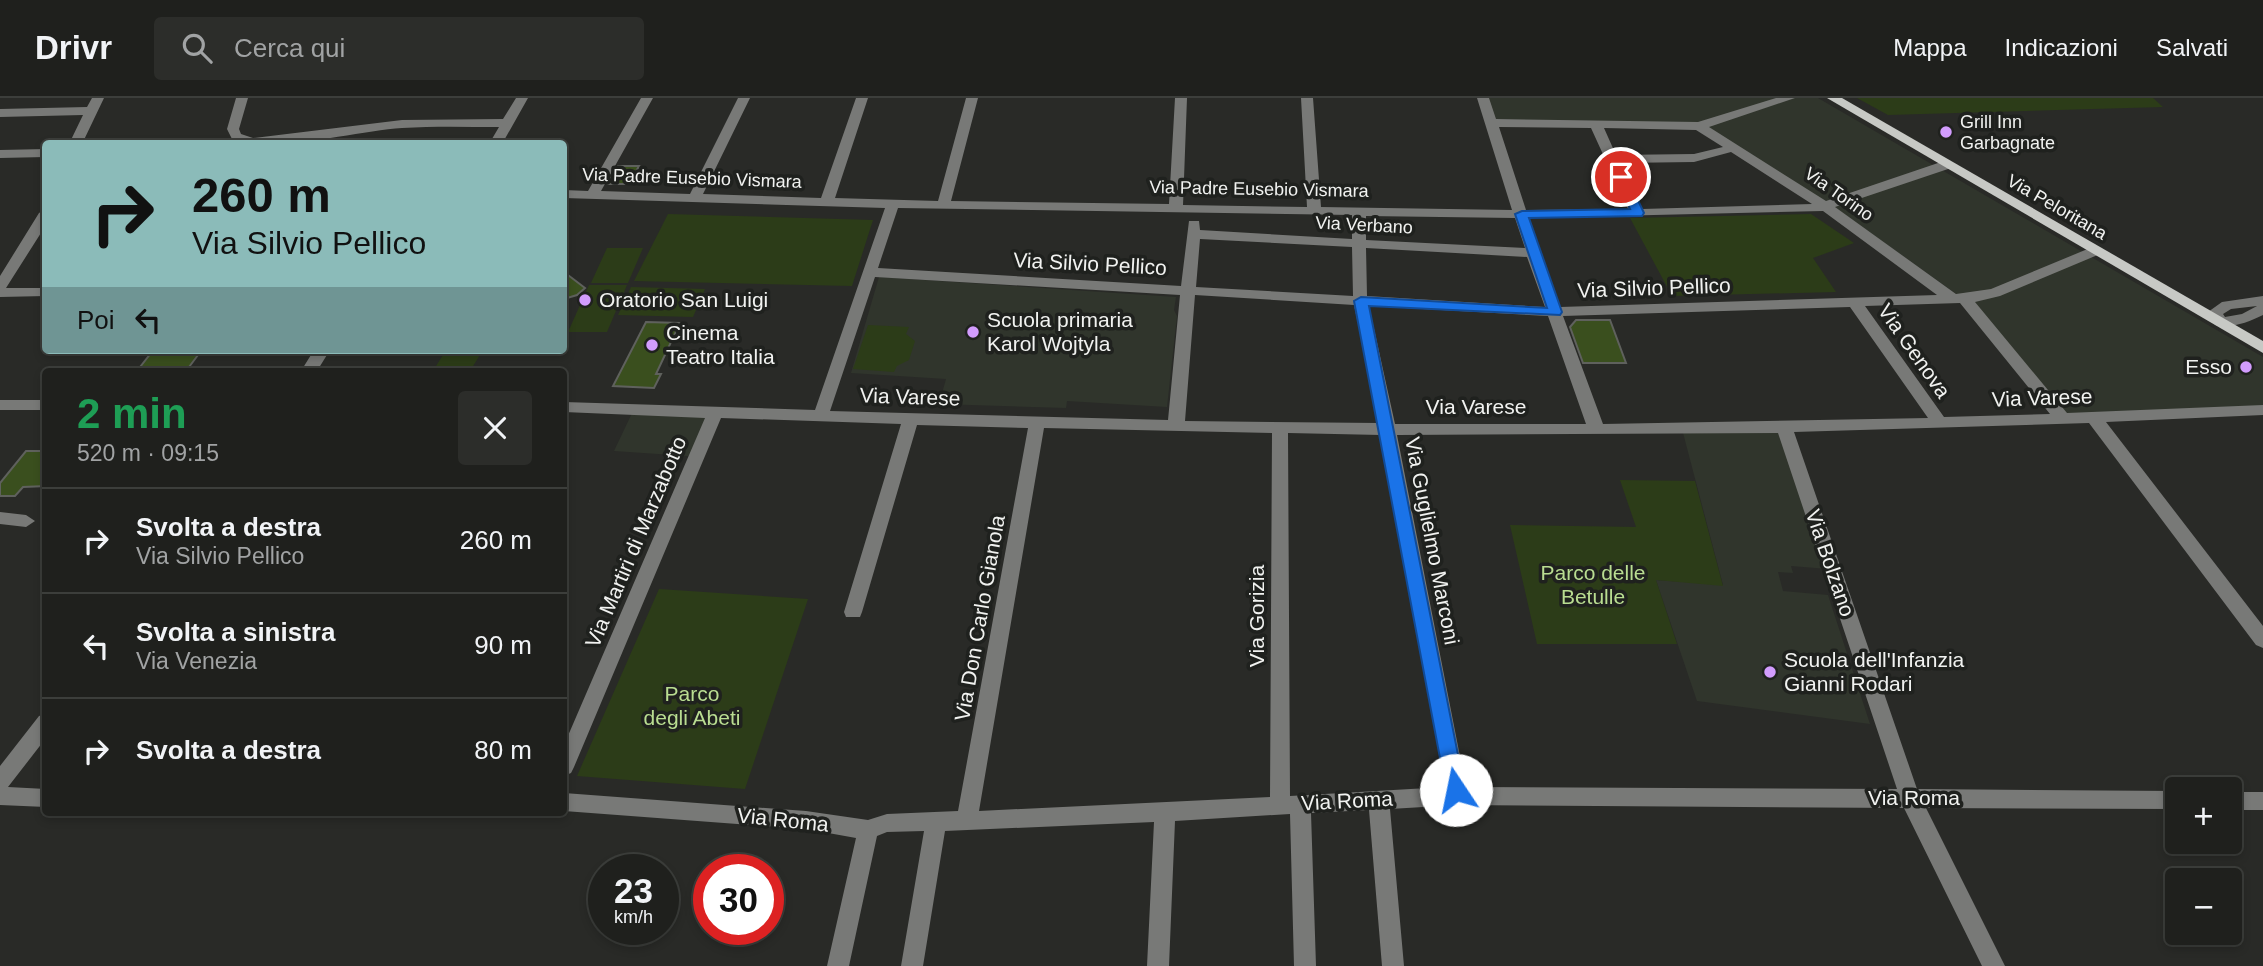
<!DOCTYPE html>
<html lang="it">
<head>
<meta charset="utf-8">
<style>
  body { margin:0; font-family:Helvetica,sans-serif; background:#2c2d2a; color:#f1f3f6; height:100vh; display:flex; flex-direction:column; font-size:26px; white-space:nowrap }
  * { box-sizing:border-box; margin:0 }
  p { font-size:23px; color:#a1a3a4 }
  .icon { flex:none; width:38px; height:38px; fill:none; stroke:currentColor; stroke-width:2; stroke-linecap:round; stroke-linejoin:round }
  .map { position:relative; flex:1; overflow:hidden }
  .side { position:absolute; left:42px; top:270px; width:525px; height:448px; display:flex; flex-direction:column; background:#1f201d; border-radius:7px; box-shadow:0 4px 10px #0003,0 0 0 2px #3c3e3b }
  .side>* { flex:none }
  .guide { position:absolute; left:42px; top:42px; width:525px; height:214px; border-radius:7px; box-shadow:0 4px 10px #0003,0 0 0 2px #3c3e3b; background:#8bbbb9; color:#111; overflow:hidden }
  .fabs { position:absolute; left:2165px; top:679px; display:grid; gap:14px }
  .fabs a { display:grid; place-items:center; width:77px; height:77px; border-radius:7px; background:#1f201d; box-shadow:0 4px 10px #0003,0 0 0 2px #3c3e3b; font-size:35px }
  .speed { position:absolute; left:588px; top:756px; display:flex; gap:14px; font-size:35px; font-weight:700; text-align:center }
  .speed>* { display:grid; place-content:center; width:91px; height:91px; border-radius:50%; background:#1f201d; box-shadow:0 4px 10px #0003,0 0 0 2px #3c3e3b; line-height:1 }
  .speed small { font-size:18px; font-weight:400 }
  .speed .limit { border:10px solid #d22; background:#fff; color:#111 }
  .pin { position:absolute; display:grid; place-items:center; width:60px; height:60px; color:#fff; margin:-30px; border:4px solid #fff; border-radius:50%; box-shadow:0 2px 7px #0007 }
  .me { position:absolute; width:77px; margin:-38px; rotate:349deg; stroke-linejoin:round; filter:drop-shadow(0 0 5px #0008) }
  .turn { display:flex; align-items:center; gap:24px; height:147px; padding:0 35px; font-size:32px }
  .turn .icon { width:91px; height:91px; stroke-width:2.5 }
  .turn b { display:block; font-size:49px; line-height:60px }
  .then { display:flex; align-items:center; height:66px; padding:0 35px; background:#0003; gap:14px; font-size:26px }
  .round { display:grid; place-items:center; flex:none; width:74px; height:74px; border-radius:7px; background:#2c2d2a }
  .summary { display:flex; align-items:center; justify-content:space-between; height:119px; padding:0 35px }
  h1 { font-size:42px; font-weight:800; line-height:52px; color:#1e9e55 }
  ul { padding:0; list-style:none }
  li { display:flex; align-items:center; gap:21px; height:105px; padding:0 35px; border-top:2px solid #3c3e3b }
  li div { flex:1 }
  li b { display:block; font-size:26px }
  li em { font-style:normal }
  header { display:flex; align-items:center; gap:42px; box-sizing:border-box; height:98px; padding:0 35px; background:#1f201d; border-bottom:2px solid #3c3e3b }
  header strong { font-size:33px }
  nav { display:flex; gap:38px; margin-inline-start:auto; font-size:24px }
  .search { width:490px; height:63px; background:#2c2d2a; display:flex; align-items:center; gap:18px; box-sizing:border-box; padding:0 24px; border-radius:7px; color:#a1a3a4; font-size:26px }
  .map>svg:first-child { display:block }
  .built { fill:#30352c }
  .green { fill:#2c3c18 }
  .building { fill:#3a4f1e; stroke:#5f615d; stroke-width:2 }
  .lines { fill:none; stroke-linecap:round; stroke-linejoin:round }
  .minor { fill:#787977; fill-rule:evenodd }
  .major { fill:#c7c9c5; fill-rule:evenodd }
  .route { fill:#1a73e8; stroke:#114b97; stroke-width:2 }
  .poi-dot { fill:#d29cfd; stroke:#1f211e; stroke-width:2.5 }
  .labels { text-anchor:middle; stroke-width:7; stroke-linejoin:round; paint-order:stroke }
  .far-poi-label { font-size:18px; fill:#f1f2f0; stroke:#1f211e; text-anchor:start }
  .far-street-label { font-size:18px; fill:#f1f2f0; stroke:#1f211e }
  .street-label { font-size:21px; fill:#f1f2f0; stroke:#1f211e }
  .poi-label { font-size:21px; fill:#f1f2f0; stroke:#1f211e; text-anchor:start }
  .park-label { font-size:21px; fill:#b9dd91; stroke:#1f211e }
</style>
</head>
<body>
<header>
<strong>Drivr</strong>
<div class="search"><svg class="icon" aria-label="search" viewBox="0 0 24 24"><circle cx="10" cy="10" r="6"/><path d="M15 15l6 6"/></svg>Cerca qui</div>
<nav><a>Mappa</a><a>Indicazioni</a><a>Salvati</a></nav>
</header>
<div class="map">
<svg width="2263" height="868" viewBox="0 0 2263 868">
  <rect width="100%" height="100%" fill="#292a27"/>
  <!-- built -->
  <path class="built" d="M1484,0h334l445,259v53l-200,6 -101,-118 -128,-91 -141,-83 -205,-5z
    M879,179l297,20 -2,13 3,6 -10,91 -100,-6 -1,7 -127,-4 7,-25 -95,-6z
    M634,311l86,3 -18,45 -88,-6z
    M1682,331h100l46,140 -37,-3 2,7 -15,-1 5,19 45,4 42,129 -173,-23 -41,-121 67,5z"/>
  <!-- green -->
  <path class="green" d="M1857,0h296l10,9 -275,8z
    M668,116l205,6 -21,66 -218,-5z
    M1811,116l43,29 -41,15 23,34 -164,4 -42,-78z
    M607,150h36l-15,35h-37z
    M589,187h38l-20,47h-39z
    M631,189l74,2 -12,28 -75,-2z
    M868,227l41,2 -3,7 9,7 -6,19 -12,6 -3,6 -41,-3z
    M446,252h37l-13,21h-37z
    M1620,382l75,1 28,105 -67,-6 21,64h-140l-27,-119 126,2z
    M659,491l149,10 -63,190 -168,-13z"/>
  <!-- building -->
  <path class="building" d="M618,68h21l-10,18h-21z
    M564,174l21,16 -8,7 -13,4z
    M1576,222h34l16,43h-43l-13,-36z
    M646,224l34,1 -24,51h5l-7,14 -41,-2z
    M151,255l47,2 -12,16h-49z
    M26,353h20v35l-23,1 -8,9h-15v-13z"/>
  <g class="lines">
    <!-- minor -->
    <path class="minor" d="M92,0h12l-22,46h-13l14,-29 -83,2v-8l87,-2z
      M236,0h12l-9,31 2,5 12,4 149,-18 101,-1 13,-21h12l-26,46h-13l10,-17c-32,0 -65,-1 -97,1 -46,3 -129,26 -170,11l-5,-10z
      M641,0h12l-52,93 89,3 48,-96h12l-47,96 118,4 35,-100h12l-33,100 103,3 28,-103h12l-27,103 218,3 6,-106h12l-4,107 124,2 -6,-109h12l8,109 191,3 -35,-112h12l7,21 202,3 78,-24h19l-86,29 117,74 115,-39h10v6l-116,39 121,87 35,-5 99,-41h10v6l-100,42 -25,6 92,111 196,-8v10l-157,7 157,204v22l-7,-3 -167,-222 -295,9 123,357 260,2v18l-251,-1 79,158h-23l-78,-158 -447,-3 -67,4 14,157h-22l-13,-156 -58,3 5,153h-22l-4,-152 -115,7 -6,145h-22l7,-144 -209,9 -22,135h-22l23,-135 -37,1 -10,4 -28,130h-22l29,-128 -50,-9 -242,-18v-18l242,18 62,9 19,-6 71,-3 70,-383 -111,-3 -55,187 -2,5h-14l-2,-5 57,-188 -180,-6 -147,349 -3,6 -7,3v-31l141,-327 -141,-6v-10l251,8 70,-202 -321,-10v-8l24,1zM1499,29l92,1 37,81 -102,1zM1604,30l92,2 27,17 -29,7 -78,1zM1731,54l81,52 -170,5 -22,-46 74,-1zM898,110l454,7v24l-152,-9 -1,-9h-10l-8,65 -303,-18zM1823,113l114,84 -377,12 -32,-89zM1366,118l149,2 10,30 -159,-8zM1200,141l152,8 1,49 -157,-9zM1366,150l161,9 18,50 -178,-11zM875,179l305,18 -12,125 -338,-9zM1195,197l159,10 25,118 -194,-2zM1960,205l90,111 -106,3 -79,-111zM1369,208l179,10 38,108h-191zM1850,209l78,111 -325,6 -40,-108zM1044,330l228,5 -2,364 -291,14zM1288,335l93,2 64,352 -155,9zM1778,335l119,356 -431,-2 -69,-352z
      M46,51v8l-46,1v-8z
      M46,111v16l-40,63h40v8l-46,1v-21l39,-63z
      M2263,198v19c-14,7 -32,14 -48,10l-7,-13 14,-10zM2257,208l-15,8 -17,3 -2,-3 8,-5z
      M314,252h16l-13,21h-16z
      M0,302h46v10h-46z
      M0,414l26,3 9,6 -9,6 -26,-3z
      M46,616v24l-38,49 38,2v18l-46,-2v-39l39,-50z
      M2230,694h33v18h-33z"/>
    <!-- major -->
    <path class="major" d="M1827,0h15l421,243v12z"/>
  </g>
  <!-- route -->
  <path class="route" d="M1621,76l6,3 17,36 -2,3 -113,2 33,94 -2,3 -191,-9 96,484 -3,6 -6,2 -7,-2 -3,-6 -92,-489 7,-4 186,11 -32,-94 7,-3 108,-2 -15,-32z"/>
  <!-- markers -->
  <g class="poi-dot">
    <circle cx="1946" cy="34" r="7"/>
    <circle cx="585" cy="202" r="7"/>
    <circle cx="973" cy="234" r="7"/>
    <circle cx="652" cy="247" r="7"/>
    <circle cx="2246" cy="269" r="7"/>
    <circle cx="1770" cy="574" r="7"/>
  </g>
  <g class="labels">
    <!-- far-poi labels -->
    <g class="far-poi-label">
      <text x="1960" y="30">Grill Inn<tspan x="1960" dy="21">Garbagnate</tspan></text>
    </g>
    <!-- far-street labels -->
    <g class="far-street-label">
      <text transform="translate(692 80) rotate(2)" y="6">Via Padre Eusebio Vismara</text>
      <text transform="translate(1259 91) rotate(1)" y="6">Via Padre Eusebio Vismara</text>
      <text transform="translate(1839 96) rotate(35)" y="6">Via Torino</text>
      <text transform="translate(2057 109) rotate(30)" y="6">Via Peloritana</text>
      <text transform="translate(1364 127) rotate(3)" y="6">Via Verbano</text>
    </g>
    <!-- street labels -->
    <g class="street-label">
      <text transform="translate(1090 166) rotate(3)" y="7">Via Silvio Pellico</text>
      <text transform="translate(1654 190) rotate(-2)" y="7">Via Silvio Pellico</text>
      <text transform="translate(1914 253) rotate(55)" y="7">Via Genova</text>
      <text transform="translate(910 299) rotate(2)" y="7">Via Varese</text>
      <text transform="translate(2042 300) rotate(-2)" y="7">Via Varese</text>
      <text x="1476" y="316">Via Varese</text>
      <text transform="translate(1432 443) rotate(79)" y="7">Via Guglielmo Marconi</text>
      <text transform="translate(636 444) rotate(-67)" y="7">Via Martiri di Marzabotto</text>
      <text transform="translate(1830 465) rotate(71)" y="7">Via Bolzano</text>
      <text transform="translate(1257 518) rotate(-90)" y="7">Via Gorizia</text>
      <text transform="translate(980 520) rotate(-80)" y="7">Via Don Carlo Gianola</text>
      <text x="1914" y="707">Via Roma</text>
      <text transform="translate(1347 703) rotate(-3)" y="7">Via Roma</text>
      <text transform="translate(783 722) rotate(6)" y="7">Via Roma</text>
    </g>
    <!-- poi labels -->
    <g class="poi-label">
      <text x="599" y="209">Oratorio San Luigi</text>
      <text x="987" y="229">Scuola primaria<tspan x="987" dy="24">Karol Wojtyla</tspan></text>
      <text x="666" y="242">Cinema<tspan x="666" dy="24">Teatro Italia</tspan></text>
      <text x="2232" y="276" text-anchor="end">Esso</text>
      <text x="1784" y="569">Scuola dell'Infanzia<tspan x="1784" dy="24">Gianni Rodari</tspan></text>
    </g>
    <!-- park labels -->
    <g class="park-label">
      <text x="1593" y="482">Parco delle<tspan x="1593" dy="24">Betulle</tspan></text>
      <text x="692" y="603">Parco<tspan x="692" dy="24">degli Abeti</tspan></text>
    </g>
  </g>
</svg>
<div class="fabs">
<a>+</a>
<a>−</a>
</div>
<div class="speed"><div>23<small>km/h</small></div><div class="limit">30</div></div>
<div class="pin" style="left:1621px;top:79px;background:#d93025"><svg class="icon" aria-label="arrive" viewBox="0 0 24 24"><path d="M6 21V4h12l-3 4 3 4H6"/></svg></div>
<svg class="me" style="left:1456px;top:692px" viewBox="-20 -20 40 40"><circle r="19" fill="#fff"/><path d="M0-13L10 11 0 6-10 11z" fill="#1a73e8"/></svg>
<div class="guide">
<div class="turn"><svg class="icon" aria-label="right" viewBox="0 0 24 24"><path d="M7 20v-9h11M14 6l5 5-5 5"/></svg><div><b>260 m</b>Via Silvio Pellico</div></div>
<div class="then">Poi<svg class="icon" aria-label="left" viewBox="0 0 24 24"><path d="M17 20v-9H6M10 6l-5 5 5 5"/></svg></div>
</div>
<section class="side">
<div class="summary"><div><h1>2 min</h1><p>520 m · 09:15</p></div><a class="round"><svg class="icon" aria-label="close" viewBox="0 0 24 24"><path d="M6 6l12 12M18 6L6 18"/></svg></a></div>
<ul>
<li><svg class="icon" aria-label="right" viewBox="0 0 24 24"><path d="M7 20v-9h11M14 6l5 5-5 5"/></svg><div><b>Svolta a destra</b><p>Via Silvio Pellico</p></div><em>260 m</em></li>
<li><svg class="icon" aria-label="left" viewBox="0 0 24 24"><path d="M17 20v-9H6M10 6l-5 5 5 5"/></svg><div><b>Svolta a sinistra</b><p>Via Venezia</p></div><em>90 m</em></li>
<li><svg class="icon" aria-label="right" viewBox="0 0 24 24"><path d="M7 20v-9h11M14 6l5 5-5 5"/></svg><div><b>Svolta a destra</b></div><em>80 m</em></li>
</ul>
</section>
</div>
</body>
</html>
